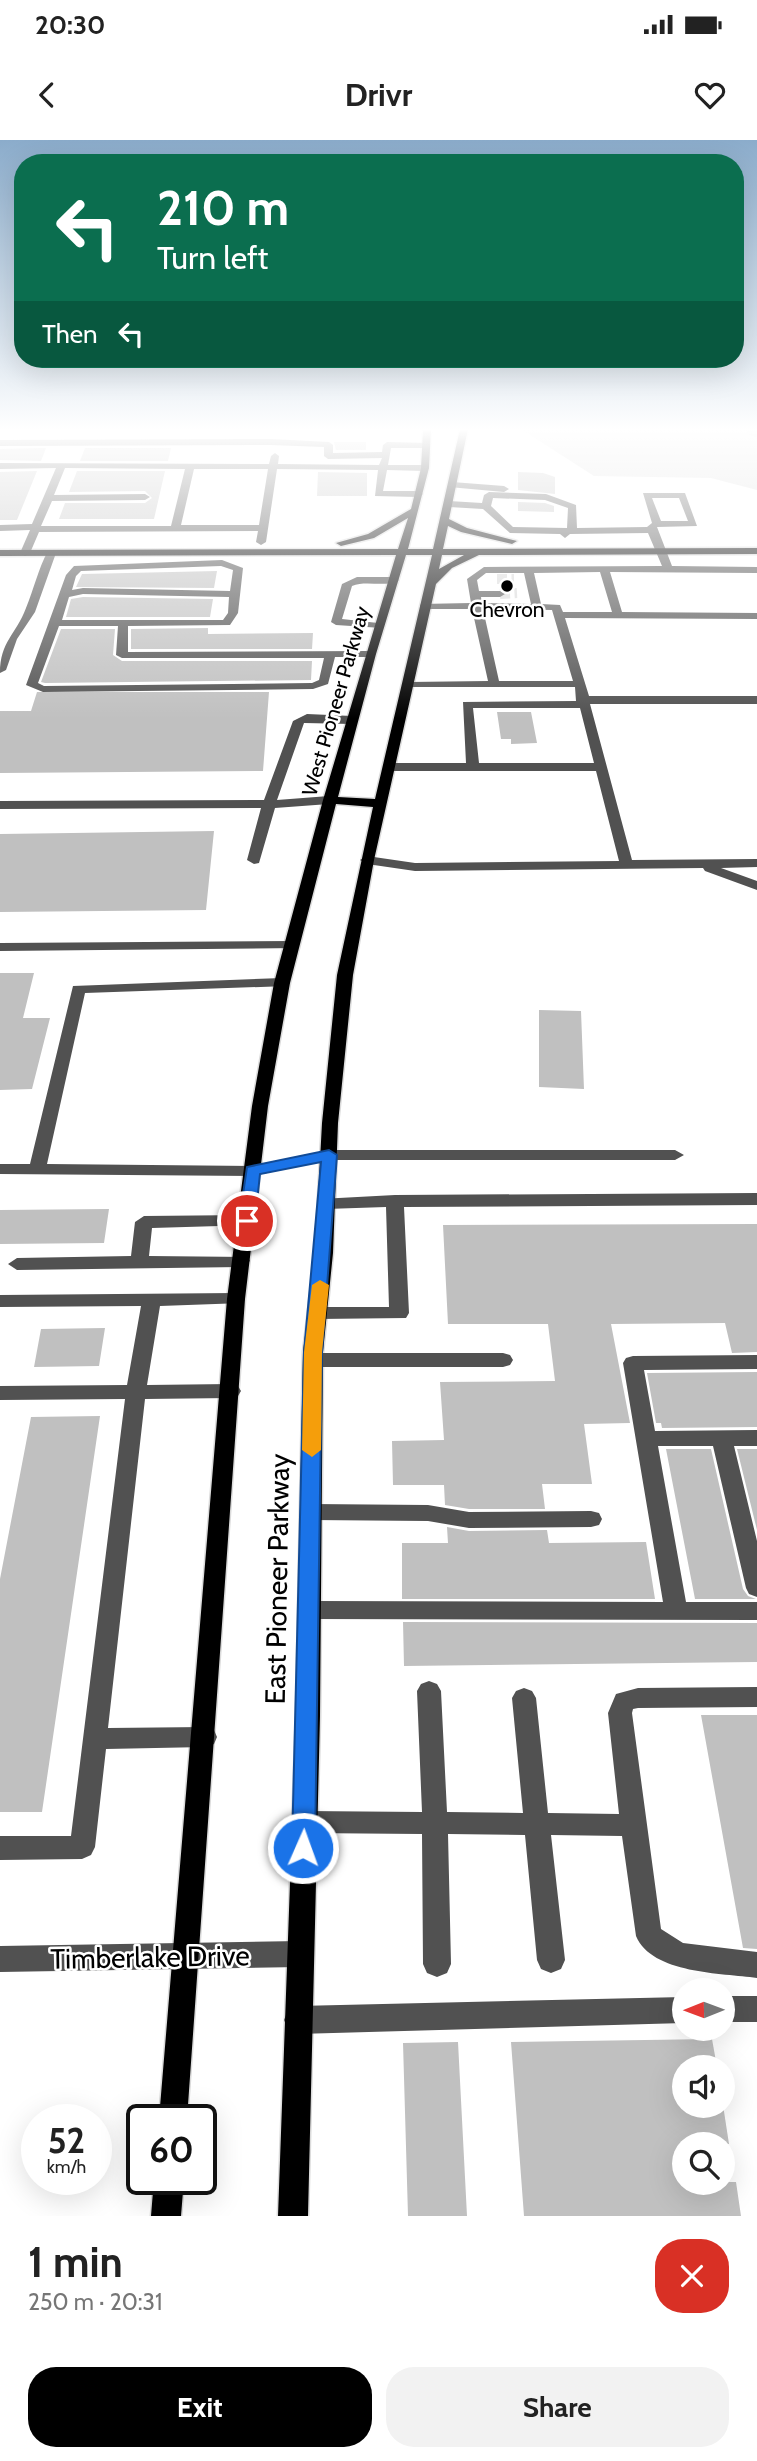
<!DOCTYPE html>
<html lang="en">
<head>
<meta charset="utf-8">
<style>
  body { margin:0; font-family:Cabin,sans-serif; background:#f2f2f2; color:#222; height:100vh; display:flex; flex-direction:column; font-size:26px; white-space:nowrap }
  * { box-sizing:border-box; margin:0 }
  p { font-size:23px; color:#767676 }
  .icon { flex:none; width:38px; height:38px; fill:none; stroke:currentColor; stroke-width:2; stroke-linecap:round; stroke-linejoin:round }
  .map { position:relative; height:2076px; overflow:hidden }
  .sheet { display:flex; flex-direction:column; background:#fff; flex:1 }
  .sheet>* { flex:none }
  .banner { position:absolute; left:14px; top:14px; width:730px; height:214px; border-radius:28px; box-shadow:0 7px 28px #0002; background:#0b6e4f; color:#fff; overflow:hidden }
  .needle { width:46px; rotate:269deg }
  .tools { position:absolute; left:672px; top:1838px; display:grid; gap:14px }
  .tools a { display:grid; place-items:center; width:63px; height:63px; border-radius:50%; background:#fff; box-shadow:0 7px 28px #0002; font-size:35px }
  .speed { position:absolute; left:21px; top:1964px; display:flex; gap:14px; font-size:35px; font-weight:700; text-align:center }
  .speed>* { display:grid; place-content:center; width:91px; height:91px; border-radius:50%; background:#fff; box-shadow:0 7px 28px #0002; line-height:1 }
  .speed small { font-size:18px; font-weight:400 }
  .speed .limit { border:4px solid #111; border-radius:10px; background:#fff; color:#111 }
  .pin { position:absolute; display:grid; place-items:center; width:60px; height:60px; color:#fff; margin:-30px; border:4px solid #fff; border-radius:50%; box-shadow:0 2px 7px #0007 }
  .me { position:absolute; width:77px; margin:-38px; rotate:2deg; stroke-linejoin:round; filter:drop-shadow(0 0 5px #0008) }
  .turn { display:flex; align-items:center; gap:24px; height:147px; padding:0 28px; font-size:32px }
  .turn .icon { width:91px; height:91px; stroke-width:2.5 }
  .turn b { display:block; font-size:49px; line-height:60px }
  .then { display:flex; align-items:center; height:66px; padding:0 28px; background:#0003; gap:14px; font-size:26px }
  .round { display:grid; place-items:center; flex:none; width:74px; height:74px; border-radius:28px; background:#f2f2f2 }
  .headline { display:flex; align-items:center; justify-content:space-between; height:119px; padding:0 28px }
  h1 { font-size:42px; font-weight:800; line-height:52px }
  .primary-button { display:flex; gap:14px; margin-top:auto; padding:14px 28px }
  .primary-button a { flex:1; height:80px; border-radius:28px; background:#000; color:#fff; font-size:28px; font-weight:800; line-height:80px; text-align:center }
  .primary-button a+a { background:#f2f2f2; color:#222 }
  .status { display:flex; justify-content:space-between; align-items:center; height:49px; padding:0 35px; background:#fff; direction:ltr }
  .status svg { height:19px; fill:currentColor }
  header { display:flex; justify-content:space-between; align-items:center; height:91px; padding:0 28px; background:#fff; font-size:32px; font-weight:800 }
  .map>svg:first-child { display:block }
  .green { fill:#d8d8d8 }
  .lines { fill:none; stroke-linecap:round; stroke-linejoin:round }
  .river { fill:#9f9f9f; fill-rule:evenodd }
  .building { fill:#c0c0c0 }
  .minor-tunnel { stroke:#d9d9d9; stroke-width:10; stroke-dasharray:10 4.5; stroke-linecap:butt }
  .major-casing { stroke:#dbdbdb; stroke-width:3 }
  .minor { fill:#515151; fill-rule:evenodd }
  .major { fill:#000; fill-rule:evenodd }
  .route { fill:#1a73e8; stroke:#114b97; stroke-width:2 }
  .slow { fill:#f59e0b }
  .poi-dot { fill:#000; stroke:#fff; stroke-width:2.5 }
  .labels { text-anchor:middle; stroke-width:5; stroke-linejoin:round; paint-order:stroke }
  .far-poi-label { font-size:21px; fill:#000; stroke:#fff }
  .far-street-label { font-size:21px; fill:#000; stroke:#fff }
  .near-street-label { font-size:28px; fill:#000; stroke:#fff }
</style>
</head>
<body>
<div class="status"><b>20:30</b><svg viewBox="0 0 49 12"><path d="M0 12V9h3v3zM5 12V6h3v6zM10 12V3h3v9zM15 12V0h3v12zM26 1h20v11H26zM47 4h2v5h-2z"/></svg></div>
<header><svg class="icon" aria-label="back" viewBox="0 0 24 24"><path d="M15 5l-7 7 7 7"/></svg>Drivr<svg class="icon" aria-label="heart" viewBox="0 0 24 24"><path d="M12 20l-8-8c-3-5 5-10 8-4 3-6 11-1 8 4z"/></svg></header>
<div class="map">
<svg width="757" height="2076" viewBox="0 0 757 2076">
  <rect width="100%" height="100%" fill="#fff"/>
  <!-- green -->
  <path class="green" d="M521,289h236v61l-46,-12 -117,-2z"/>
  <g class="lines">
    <!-- river -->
    <path class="river" d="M745,289h12v8l-8,-2z"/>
  </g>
  <!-- building -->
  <path class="building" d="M334,302h32v8h-30z
    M46,308l-5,13 -41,-1v-11z
    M85,308h86l-3,13h-88z
    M37,331l-20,49h-17v-48z
    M77,331h88l-11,48h-95l6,-16h80l7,-5 -7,-7 -76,1z
    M318,332l49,1v23h-50z
    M518,332l25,1 12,4v17l-37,-4z
    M518,362l27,1 9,3v6l-36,-1z
    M217,431l-3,17 -138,-1 6,-13z
    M83,457l130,2 -3,18h-144l5,-18z
    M208,488v6l105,-1 -1,16h-181v-20z
    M61,489h54l-2,26 9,6h190l-1,19 -266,3 -4,-1z
    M37,552h232l-6,79 -263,2v-62h31z
    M497,572h34l6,31 -26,1v-5h-10z
    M214,691l-8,79 -206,2v-78z
    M0,833h34l-11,45h27l-18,71 -32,1z
    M539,870l42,1 3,78 -45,-2z
    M109,1069l-5,34 -104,1v-34z
    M757,1084v128l-25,1 -7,-30 -114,1 19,99 -46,1 8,60h-50l3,25h-76l-24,-4 -1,-20h-51l-1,-44 52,-1 -4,-58 115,-1 -7,-57h-100l-5,-99z
    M105,1188l-6,38 -65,1 7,-38z
    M757,1232v55l-95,1 -1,-5h-5l-9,-50z
    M100,1276l-58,396h-42v-233l31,-162z
    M666,1309h45l32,140 5,7 8,3h-61z
    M737,1309h20v81z
    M447,1387l22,4 78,-1 2,13 97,-1 9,57h-253v-56h46z
    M403,1482l354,1v39l-353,4z
    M701,1575h56v234l-14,-1z
    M712,1899l5,28h-33v38h39l6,39h-45v38h52l5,34h-217l-13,-174z
    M458,1902l9,174h-59l-5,-173z"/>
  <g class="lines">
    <!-- minor-tunnel -->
    <path class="minor-tunnel" d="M497,439h17
      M500,454l17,-1"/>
    <defs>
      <path id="major" d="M423,289h8l-2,39 -21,81h25l27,-120h8l-19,90 18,9 50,13 -5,3 -51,-12 -13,-6 -5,23 314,-1v6l-278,1 -27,13 -16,16 -62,276 -21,115 -15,148 -5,130 -10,99 -3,364 -12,500h-30l18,-500 7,-364 12,-99 7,-130 15,-148 36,-168 -37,-3 -46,179 -22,123 -23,193 -58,820h-28l68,-820 25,-193 22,-123 49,-183 73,-245 -396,1v-6l398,-1 10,-31 -34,20 -33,8 -5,-3 32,-9 43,-25 10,-41zM406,415h26l-57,244 -37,-2 38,-143zM442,415h22l-25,14z
        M154,2039h30l-3,37h-30z"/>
    </defs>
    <!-- major casing -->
    <use href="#major" class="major-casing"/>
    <!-- minor -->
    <path class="minor" d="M271,299l58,3 4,3v8l49,-1 1,-7 4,-3 42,1 -3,5h-35l-3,17h37l4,3 -4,3 -38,-1 -4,21h35l5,3 -5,3 -43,-1 3,-26 -101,-1 -11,73 -5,3 -5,-3 2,-11 -219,1 -9,21 -5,3 -5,-3 10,-23 -30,1v-6l32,-1 24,-56 -56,1v-6l269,1 2,-8 4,-3 4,3 -1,8 101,1 3,-7 -54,1 -4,-3v-9l-53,-2 -271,1v-6zM65,328l120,1 -14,57h-130l11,-25 93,-1 5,-3 -5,-3 -91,1zM194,329h74l-9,56h-78z
      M452,342l52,4 5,3 -5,3 -55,-5z
      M489,352l57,2 30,11 1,23 70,-1 5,-4 -9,-30h42l12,33 -40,1 15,39 85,1v6l-147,-1 12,40 135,1v6l-192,-1 24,78h168v8h-167l42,156 125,-1v8l-36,1 36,13v9l-52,-19 -2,-3 -288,3 -48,-7 -7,-4 7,-4 48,7 204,-2 -23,-90h-207l-6,-4 6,-4h77l-3,-61 113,-1 -1,-14h-170l-2,-2 6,-3 79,-1 -16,-72h-47l-5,-3 1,-2 50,-1 -4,-24 17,-12 178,-1 -14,-33 -78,1 -5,4 -5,-4 -50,-1 -27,-24 -34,-2 -5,-3 5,-3 33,2 2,-8zM493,358l52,2 23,8 -1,20 -54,-1 -22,-21zM652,358h27l9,23h-27zM600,432l12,40h-49l-3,-7 -19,-1 -7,-31zM486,433h38l7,31 -49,-1 -1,-6h19l5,-3 -5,-3h-21l-2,-11zM483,469l69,1 21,71h-74zM473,568h107l14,55h-115z
      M48,411l8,2 -21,59 -18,27 -11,31 -6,3c0,-32 16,-38 26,-65 8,-19 12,-39 22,-57z
      M222,420l21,8 -5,45 -8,12 -102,1v26l242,-1 6,3 -6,3h-35l-7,27 -15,5 -270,3 -17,-7 40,-110 8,-9zM221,426l12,4 -3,21 -147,-3 -11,2 4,-14 5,-5zM83,454l146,3 -1,16 -5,7h-161l7,-23zM59,486h59l-2,29 6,3h202l-5,22 -7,3 -268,3 -6,-3z
      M357,437h37l5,3c-13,8 -33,0 -47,6l-10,33 36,4 4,1v4l-46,-3 -5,-3 11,-38z
      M307,574l45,2 6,4 -6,4 -48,-1 -27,77 52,-4 6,4 -6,4 -54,4 -16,55 -5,1 -7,-4 14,-52 -261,1v-8l264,-1 29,-79z
      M293,801l5,1v6l-298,3v-8z
      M282,838l5,2 3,3 -3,3 -202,7 -38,171 206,2 76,-16h346l9,5 -9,5h-346l-76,16 -253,-2v-10h30l43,-178z
      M757,1053v12l-353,2 5,106 -3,5 -88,1 -7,-1 -3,-5 3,-5 7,-1h71l-3,-100 -60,2 -6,-2 -3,-4 3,-4 75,-4z
      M247,1075l9,6 -3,4 -101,3 -3,28 99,1 2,4 -9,6 -224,3 -9,-6 9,-6 114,-2 4,-34 9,-6z
      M236,1153l7,2 2,4 -2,4 -83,3 -13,79 84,-1 7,2 3,5 -3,5 -7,2 -86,1 -37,329 97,-1 9,3 3,7 -3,7 -9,3 -99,2 -11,98 -4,8 -9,4 -82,1v-24h71l54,-437 -125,1v-14l127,-1 14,-79 -141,1v-12z
      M313,1213h190l7,2 3,5 -3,5 -7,2h-190l-7,-2 -3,-5 3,-5z
      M757,1215v14l-113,1 11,61 102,-1v16h-23l23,95v56l-8,-3 -3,-6 -33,-142h-55l28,156h71v18l-448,-1 -8,-3 -3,-6 3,-6 8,-3 354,1 -40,-239 3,-5 7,-2z
      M311,1364l117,1 41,7 122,-1 8,2 3,6 -3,6 -8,2 -122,1 -41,-7 -117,-1 -8,-2 -3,-6 3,-6z
      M429,1541l8,3 4,7 6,121 76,1 -11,-115 4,-7 8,-3 8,3 4,7 12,115 71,1 -11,-101 8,-19 22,-6 119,-1v20l-119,1 -5,1 -1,4 29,216 22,14 74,9v26c-35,-5 -105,-4 -121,-42l-14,-100 -71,-1 14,125 -4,9 -10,4 -10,-4 -4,-9 -12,-125 -77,-1 3,130 -4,9 -10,4 -10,-4 -4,-9 -1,-130 -118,-1 -9,-3 -4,-8 4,-8 9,-3 118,1 -5,-121 4,-7z
      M300,1801l10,4 3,9 -3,9 -10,4 -300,5v-26z
      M723,1856h34v26h-34z
      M684,1857v26l-386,11 -10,-4 -4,-10 4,-10 10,-4z"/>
    <!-- major -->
    <use href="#major" class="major"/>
  </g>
  <!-- sky -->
  <linearGradient id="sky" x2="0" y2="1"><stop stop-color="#8baccb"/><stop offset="0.5" stop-color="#fff"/><stop offset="1" stop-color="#fff" stop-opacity="0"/></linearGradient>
  <rect width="757" height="579" fill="url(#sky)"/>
  <!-- route -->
  <path class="route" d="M329,1010l8,5 -15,197 -7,496 -3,8 -9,3 -8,-3 -3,-8 12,-496 17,-190 -61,12 -5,47 -8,5 -8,-5 8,-54z"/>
  <!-- slow -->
  <path class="slow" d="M320,1140l9,5 -7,67 -1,98 -9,7 -10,-7 2,-98 8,-67z"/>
  <!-- markers -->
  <circle class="poi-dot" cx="507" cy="446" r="7"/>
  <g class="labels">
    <!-- far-poi labels -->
    <g class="far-poi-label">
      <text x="507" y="477">Chevron</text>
    </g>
    <!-- far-street labels -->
    <g class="far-street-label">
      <text transform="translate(336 561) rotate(-74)" y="7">West Pioneer Parkway</text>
    </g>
    <!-- near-street labels -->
    <g class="near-street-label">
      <text transform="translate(277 1439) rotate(-89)" y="10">East Pioneer Parkway</text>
      <text transform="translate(150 1817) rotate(-1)" y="10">Timberlake Drive</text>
    </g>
  </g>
</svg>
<div class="tools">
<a><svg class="needle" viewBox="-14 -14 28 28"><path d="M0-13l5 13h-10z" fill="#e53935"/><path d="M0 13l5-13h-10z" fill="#767676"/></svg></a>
<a><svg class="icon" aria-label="sound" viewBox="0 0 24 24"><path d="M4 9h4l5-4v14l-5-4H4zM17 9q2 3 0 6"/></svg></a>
<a><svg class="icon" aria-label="search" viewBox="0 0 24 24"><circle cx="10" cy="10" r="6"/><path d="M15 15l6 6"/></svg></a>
</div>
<div class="speed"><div>52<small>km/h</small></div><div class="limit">60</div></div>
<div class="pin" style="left:247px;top:1081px;background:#d93025"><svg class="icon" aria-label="arrive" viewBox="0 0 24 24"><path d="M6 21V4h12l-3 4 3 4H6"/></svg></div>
<svg class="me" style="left:303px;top:1708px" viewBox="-20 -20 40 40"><circle r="17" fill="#1a73e8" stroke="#fff" stroke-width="3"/><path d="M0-11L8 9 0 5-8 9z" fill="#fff"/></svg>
<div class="banner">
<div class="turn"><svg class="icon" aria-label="left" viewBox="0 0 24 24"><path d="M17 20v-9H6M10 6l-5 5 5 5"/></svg><div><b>210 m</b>Turn left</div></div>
<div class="then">Then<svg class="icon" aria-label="left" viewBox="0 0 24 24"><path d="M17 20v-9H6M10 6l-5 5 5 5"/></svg></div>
</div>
</div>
<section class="sheet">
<div class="headline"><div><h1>1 min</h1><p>250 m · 20:31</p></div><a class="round" style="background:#d93025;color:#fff"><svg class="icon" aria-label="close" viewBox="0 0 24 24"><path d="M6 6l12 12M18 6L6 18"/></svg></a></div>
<div class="primary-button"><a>Exit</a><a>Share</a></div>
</section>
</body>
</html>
